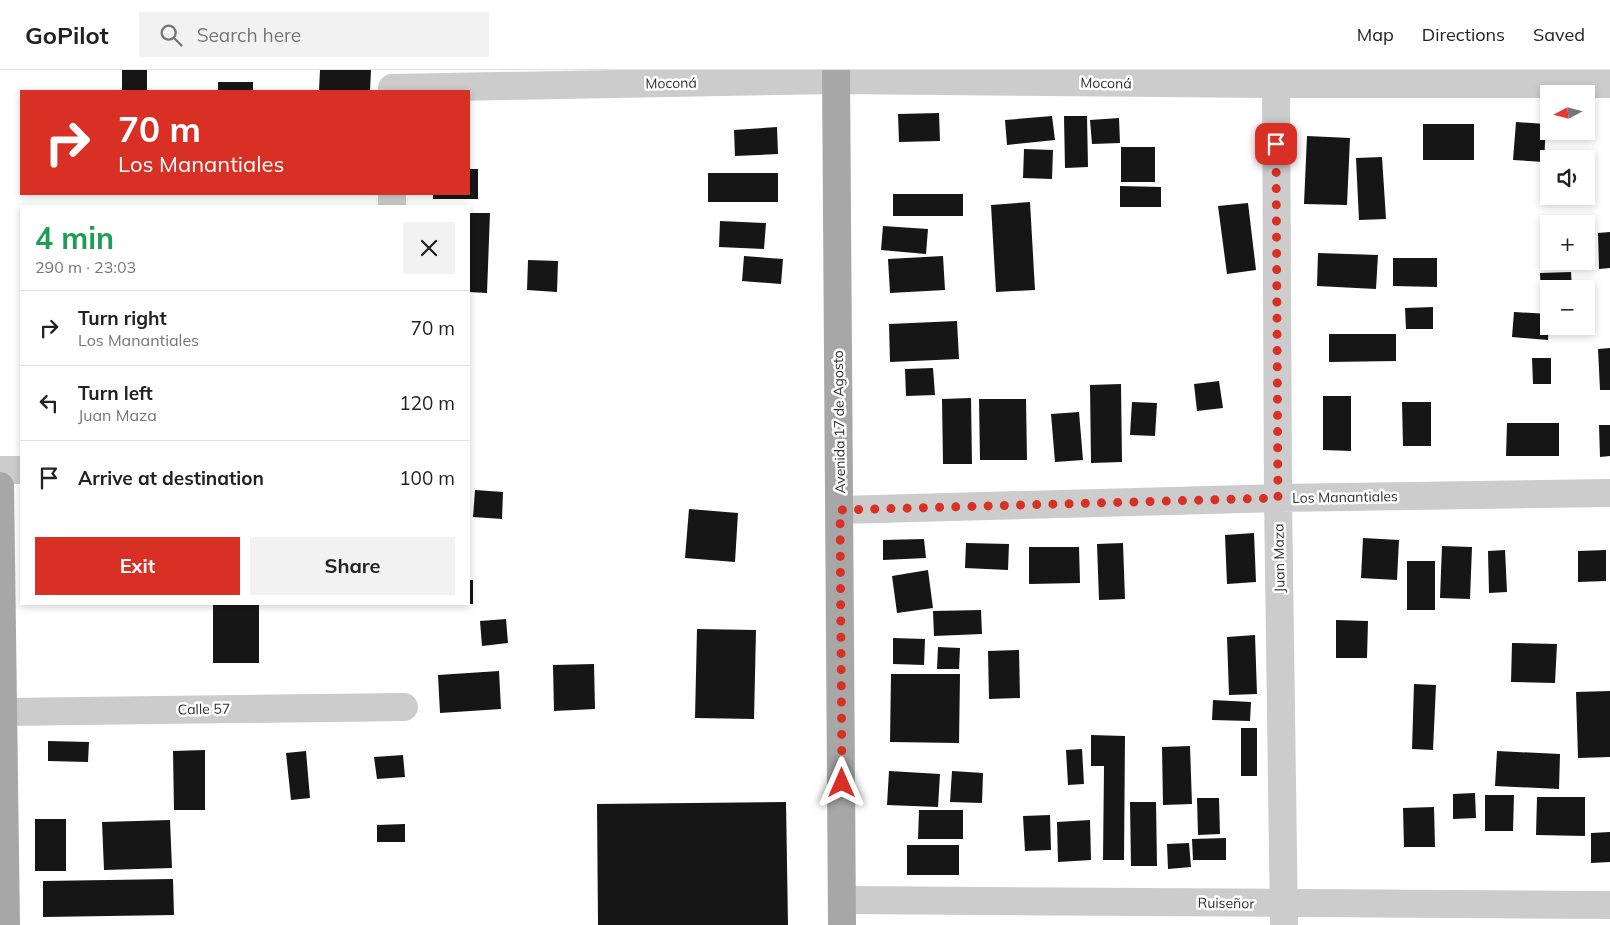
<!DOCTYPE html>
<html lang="en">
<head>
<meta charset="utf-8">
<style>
  body { margin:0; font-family:Mulish,sans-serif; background:#f2f2f2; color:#222; height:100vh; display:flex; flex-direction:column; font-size:19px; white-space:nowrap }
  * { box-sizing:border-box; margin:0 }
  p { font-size:16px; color:#767676 }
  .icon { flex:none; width:28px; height:28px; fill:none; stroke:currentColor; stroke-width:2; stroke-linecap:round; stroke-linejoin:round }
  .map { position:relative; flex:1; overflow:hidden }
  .sheet { position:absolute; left:20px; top:135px; width:450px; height:400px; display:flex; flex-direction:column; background:#fff; border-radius:0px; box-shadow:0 2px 8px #0003 }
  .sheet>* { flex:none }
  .hud { position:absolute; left:20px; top:20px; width:450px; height:105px; border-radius:0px; box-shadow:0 2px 8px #0003; background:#d93025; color:#fff; overflow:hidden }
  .needle { width:32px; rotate:263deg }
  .tools { position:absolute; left:1540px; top:15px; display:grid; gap:10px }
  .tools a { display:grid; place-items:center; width:55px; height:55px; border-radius:0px; background:#fff; box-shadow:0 2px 8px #0003; font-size:25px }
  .pin { position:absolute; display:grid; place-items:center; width:42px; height:42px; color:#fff; margin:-21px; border-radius:10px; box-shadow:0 2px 8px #0006 }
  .me { position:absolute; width:55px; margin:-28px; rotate:0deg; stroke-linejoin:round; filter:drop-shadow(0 0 4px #0008) }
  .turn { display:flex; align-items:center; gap:18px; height:105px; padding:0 15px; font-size:22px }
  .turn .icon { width:65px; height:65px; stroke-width:2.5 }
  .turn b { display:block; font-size:35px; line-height:42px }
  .round { display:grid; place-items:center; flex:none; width:52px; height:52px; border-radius:0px; background:#f2f2f2 }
  .headline { display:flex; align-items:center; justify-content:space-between; height:85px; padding:0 15px }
  h1 { font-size:30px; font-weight:700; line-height:38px; color:#1e9e55 }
  .button { display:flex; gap:10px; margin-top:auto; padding:10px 15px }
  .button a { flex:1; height:58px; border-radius:0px; background:#d93025; color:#fff; font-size:20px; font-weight:700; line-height:58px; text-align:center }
  .button a+a { background:#f2f2f2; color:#222 }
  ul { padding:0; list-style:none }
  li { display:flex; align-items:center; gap:15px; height:75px; padding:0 15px; border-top:1px solid #e0e0e0 }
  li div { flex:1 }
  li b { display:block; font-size:19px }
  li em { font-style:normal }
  header { display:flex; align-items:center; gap:30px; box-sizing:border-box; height:70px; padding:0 25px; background:#fff; border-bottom:1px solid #e0e0e0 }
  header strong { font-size:24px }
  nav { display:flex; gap:28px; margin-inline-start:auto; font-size:18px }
  .search { width:350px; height:45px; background:#f2f2f2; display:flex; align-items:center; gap:12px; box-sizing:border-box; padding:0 18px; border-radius:0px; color:#767676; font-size:19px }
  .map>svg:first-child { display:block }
  .building { fill:#161616 }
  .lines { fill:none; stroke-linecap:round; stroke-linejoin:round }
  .minor { stroke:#ccc; stroke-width:28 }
  .major { stroke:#a7a7a7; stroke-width:28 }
  .route { stroke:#d93025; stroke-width:9; stroke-dasharray:0 16.2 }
  .labels { text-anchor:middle; stroke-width:5; stroke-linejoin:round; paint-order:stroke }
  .street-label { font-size:14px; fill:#2f2f2f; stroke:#fff }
</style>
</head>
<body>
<header>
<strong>GoPilot</strong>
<div class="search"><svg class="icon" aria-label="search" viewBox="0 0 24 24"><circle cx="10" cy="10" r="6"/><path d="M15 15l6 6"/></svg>Search here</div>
<nav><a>Map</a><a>Directions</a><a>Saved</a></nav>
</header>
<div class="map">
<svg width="1610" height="855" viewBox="0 0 1610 855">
  <rect width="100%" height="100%" fill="#fff"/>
  <!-- building -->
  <path class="building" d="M122,0h25v21h-25z
    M320,0h51l-1,21 -51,-1z
    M218,12h35v9h-35z
    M939,43l1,28 -41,1 -1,-28z
    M1052,46l3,24 -48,5 -2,-25z
    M1064,46h23l1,51 -23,1z
    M1119,48l1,25 -28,1 -2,-24z
    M1516,52l30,2 -2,38 -31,-2z
    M1423,54h51v36h-51z
    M777,57l1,27 -43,2 -1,-26z
    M1307,66l43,2 -3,67 -43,-1z
    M1121,77h34v35h-34z
    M1024,79l29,1 -1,29 -29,-1z
    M1382,87l4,62 -27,1 -3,-62z
    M469,99h9v30h-45v-5h36z
    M708,103h70v29h-70z
    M1120,116l41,1v20h-41z
    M893,124h70v22h-70z
    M1030,132l5,88 -39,2 -5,-87z
    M1248,133l8,67 -29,4 -9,-68z
    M469,143h21l-3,80 -18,-1z
    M720,151l46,2 -2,26 -45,-2z
    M883,156l45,3 -2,25 -45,-4z
    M1610,162v36l-11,1 -1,-36z
    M1318,183l60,2 -2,34 -59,-3z
    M744,186l39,3 -2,25 -39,-3z
    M943,186l2,34 -55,3 -2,-34z
    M1393,188h44v29l-44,-1z
    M528,190l30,1 -1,31 -30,-2z
    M1571,202l1,17h-23v15l-8,1 -1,-32z
    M1433,237v22h-27l-1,-21z
    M1514,242l35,2 -1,26 -36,-3z
    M957,251l2,38 -69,3 -1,-38z
    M1329,264h67v27l-67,1z
    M1610,278v42h-10l-2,-41z
    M1532,288h19v26h-18z
    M933,298l2,27 -29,1 -1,-27z
    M1219,311l4,27 -26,3 -3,-27z
    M1121,314l1,78 -31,1 -1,-78z
    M1323,326h28v55l-28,-1z
    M971,328l1,66h-29l-1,-65z
    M979,329h47l1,61h-47z
    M1132,332l25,1 -2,33 -25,-1z
    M1402,332h29v44h-28z
    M1079,342l4,48 -28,2 -4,-48z
    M1507,353h52v33h-53z
    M1599,355h11v31l-10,1z
    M475,420l28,2 -1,27 -29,-2z
    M689,439l49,4 -3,49 -50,-4z
    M1254,463l2,49 -29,2 -2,-49z
    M1363,468l36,2 -2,40 -36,-2z
    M924,469l2,19 -43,2v-20z
    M966,473l43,1 -1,26 -43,-2z
    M1123,473l2,56 -26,1 -2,-56z
    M1442,476l30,1 -2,52 -30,-1z
    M1029,477h50l1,36 -51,1z
    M1505,480l2,42 -18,1 -1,-42z
    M1606,480v31l-28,1v-31z
    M1407,491h28v49h-28z
    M928,500l5,38 -36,5 -5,-37z
    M469,510h4v24h-4z
    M213,534h46v59h-46z
    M981,540l1,24 -48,2 -1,-25z
    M506,549l2,24 -26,3 -2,-25z
    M1336,550l32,1 -1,37h-31z
    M697,559l59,1 -2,89 -59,-1z
    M1255,565l2,59 -28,1 -2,-58z
    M893,568l32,1 -1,26 -31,-1z
    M1512,573l45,1 -2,39 -44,-1z
    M938,577l22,1 -1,21h-22z
    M1019,580l1,48 -31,1 -1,-48z
    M594,594l1,45 -41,2 -1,-46z
    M499,601l2,38 -61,4 -2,-38z
    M891,604h69l-1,69 -69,-1z
    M1414,614l22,1 -3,65 -21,-1z
    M1610,621v66l-32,1 -2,-66z
    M1213,630l38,2 -1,19 -38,-1z
    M1241,658h16v48h-16z
    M1091,665l34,1 -1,124h-21l1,-94h-13z
    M48,671l41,1 -1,20 -40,-1z
    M1190,676l2,58 -29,1 -1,-58z
    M1082,679l2,35 -16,1 -2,-35z
    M205,680v60h-31l-1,-59z
    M306,681l4,47 -19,2 -5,-47z
    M1497,681l63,3 -1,35 -64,-3z
    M403,685l2,22 -28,2 -3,-22z
    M889,701l51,3 -2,33 -51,-2z
    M952,701l31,2 -1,30 -32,-1z
    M1475,723l1,25 -23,1v-25z
    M1485,725h29l-1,36h-28z
    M1537,727h48v39l-49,-1z
    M1197,728h22l1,36 -22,1z
    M786,732l2,123h-190l-1,-121z
    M1130,732h26l1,64h-26z
    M1434,737l1,40h-31l-1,-39z
    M919,740h44v29h-45z
    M1050,745l1,35 -26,1 -2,-35z
    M35,749h31v52h-31z
    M170,750l2,48 -68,2 -2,-48z
    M1090,750l1,40 -33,2 -1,-40z
    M405,754v18h-28v-17z
    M1610,762v30l-19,1v-30z
    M1226,768v22h-33l-1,-21z
    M1189,773l2,24 -23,2 -1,-25z
    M907,775h52v30h-52z
    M173,809l1,36 -131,2v-36z"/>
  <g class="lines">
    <!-- minor -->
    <path class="minor" d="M1276,0l2,428 6,427
      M392,18l444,-8 440,4h334
      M392,136v-12
      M0,400h21
      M840,440l438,-12 332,-5
      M4,642l400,-5
      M842,830l768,5"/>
    <!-- major -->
    <path class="major" d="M836,0l6,855
      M0,416l6,439"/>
  </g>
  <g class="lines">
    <!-- route -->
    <path class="route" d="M842,713l-2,-273 438,-12 -2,-354"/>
  </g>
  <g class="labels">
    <!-- street labels -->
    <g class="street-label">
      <text transform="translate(671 13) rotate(-1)" y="5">Moconá</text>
      <text transform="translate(1106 13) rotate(1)" y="5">Moconá</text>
      <text transform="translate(839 352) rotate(-91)" y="5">Avenida 17 de Agosto</text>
      <text transform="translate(1345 427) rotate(-1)" y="5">Los Manantiales</text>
      <text transform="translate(1279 488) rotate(-91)" y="5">Juan Maza</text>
      <text transform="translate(204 639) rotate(-1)" y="5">Calle 57</text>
      <text transform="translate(1226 833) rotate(1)" y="5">Ruiseñor</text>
    </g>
  </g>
</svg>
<div class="tools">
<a><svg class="needle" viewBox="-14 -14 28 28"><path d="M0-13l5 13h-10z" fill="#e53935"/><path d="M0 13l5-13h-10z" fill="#767676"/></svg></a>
<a><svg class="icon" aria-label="sound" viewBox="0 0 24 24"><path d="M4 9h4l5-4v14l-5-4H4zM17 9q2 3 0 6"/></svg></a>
<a>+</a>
<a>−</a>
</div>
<div class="pin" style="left:1276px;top:74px;background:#d93025"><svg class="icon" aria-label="arrive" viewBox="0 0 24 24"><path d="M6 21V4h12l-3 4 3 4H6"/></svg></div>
<svg class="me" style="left:842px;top:713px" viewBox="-20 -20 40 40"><path d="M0-17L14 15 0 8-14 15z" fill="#d93025" stroke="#fff" stroke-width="4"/></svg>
<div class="hud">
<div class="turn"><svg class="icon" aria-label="right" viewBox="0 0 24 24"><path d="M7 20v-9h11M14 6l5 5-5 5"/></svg><div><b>70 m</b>Los Manantiales</div></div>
</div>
<section class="sheet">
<div class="headline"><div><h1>4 min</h1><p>290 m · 23:03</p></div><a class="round"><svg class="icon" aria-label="close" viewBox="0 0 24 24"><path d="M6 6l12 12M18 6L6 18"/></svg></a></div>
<ul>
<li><svg class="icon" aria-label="right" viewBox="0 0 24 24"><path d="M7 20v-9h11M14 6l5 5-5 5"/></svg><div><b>Turn right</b><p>Los Manantiales</p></div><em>70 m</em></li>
<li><svg class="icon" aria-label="left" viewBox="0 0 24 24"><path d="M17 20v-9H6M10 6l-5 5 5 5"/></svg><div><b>Turn left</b><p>Juan Maza</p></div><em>120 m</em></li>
<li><svg class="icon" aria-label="arrive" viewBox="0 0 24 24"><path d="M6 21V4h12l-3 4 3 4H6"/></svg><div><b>Arrive at destination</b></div><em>100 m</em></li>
</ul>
<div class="button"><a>Exit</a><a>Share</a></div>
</section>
</div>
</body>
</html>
